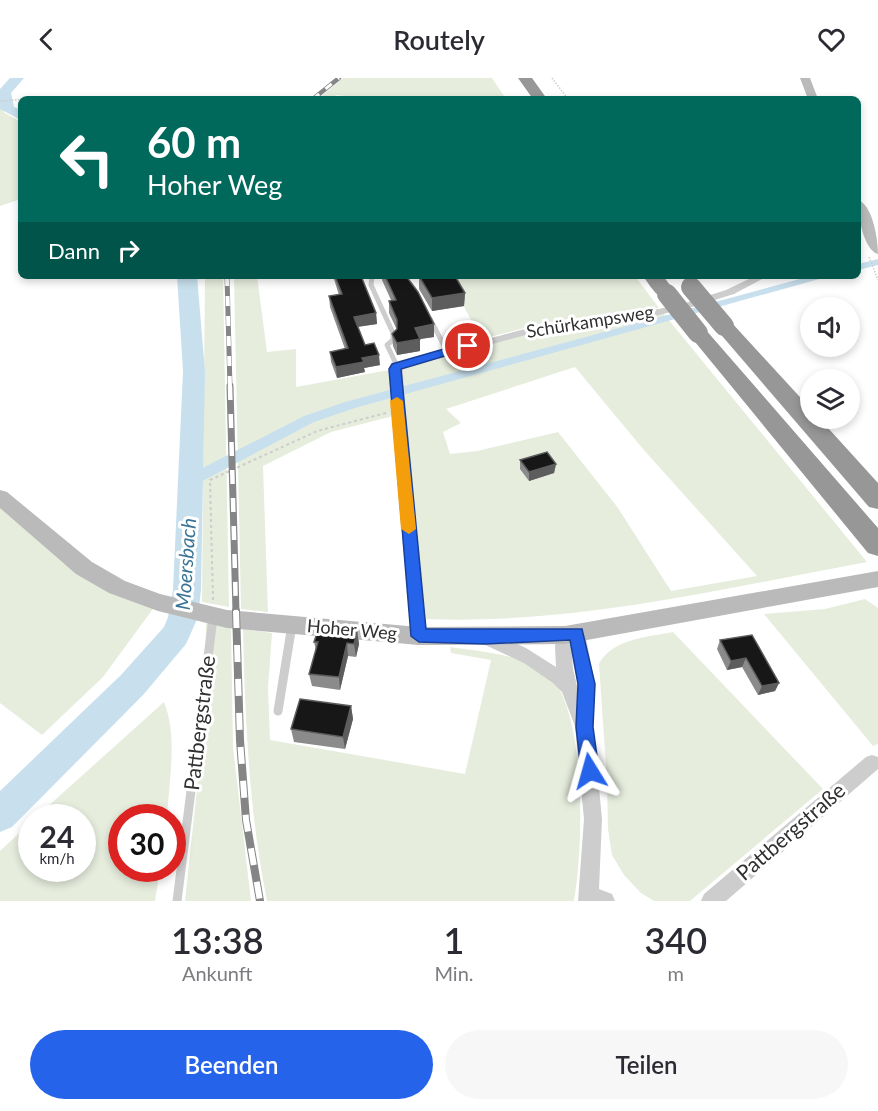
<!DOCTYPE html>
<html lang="de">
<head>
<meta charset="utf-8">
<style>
  body { margin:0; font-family:Lato,sans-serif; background:#f7f7f7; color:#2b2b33; height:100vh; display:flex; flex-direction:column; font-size:22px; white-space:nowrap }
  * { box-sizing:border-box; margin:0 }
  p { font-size:20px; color:#7c7c81 }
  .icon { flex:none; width:33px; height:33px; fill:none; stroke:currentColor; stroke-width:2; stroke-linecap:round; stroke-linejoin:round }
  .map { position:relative; height:823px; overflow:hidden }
  .side { display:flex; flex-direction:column; background:#fff; flex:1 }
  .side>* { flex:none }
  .hud { position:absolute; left:18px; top:18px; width:843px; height:183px; border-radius:9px; box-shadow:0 3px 9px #0003; background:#00695c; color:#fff; overflow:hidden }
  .controls { position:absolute; left:800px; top:219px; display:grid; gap:12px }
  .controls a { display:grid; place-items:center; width:60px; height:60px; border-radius:50%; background:#fff; box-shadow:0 3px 9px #0003; font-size:30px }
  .speed { position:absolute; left:18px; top:726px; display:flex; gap:12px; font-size:30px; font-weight:700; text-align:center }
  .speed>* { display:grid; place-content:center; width:78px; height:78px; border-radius:50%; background:#fff; box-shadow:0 3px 9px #0003; line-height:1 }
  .speed small { font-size:15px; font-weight:400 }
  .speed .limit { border:9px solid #d22; background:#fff; color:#111 }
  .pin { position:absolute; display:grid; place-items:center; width:51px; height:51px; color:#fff; margin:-26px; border:3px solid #fff; border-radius:50%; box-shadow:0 2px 6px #0007 }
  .me { position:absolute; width:66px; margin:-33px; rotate:352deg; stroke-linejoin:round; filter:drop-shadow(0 0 4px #0008) }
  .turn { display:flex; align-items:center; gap:21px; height:126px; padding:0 30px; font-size:27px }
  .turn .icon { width:78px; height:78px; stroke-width:2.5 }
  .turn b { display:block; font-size:42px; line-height:51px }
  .then { display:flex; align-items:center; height:57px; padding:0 30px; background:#0003; gap:12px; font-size:22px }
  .eta { display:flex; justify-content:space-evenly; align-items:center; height:102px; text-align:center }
  .eta b { font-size:36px; font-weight:600; line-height:42px }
  .cta { display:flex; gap:12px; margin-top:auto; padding:12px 30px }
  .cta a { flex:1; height:69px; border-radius:36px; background:#2563eb; color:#fff; font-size:24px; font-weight:600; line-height:69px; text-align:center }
  .cta a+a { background:#f7f7f7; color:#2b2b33 }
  header { display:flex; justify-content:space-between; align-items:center; height:78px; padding:0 30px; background:#fff; font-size:27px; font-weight:600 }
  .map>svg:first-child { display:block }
  .green { fill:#e6eddd; fill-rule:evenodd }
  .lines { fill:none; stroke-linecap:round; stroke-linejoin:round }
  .canal { fill:#c8e0ee; fill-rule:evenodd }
  .river { fill:#c8e0ee; fill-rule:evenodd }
  .path-far1 { stroke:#cdcdcd; stroke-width:1.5; stroke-dasharray:1.5 1.5; stroke-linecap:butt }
  .path { stroke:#cdcdcd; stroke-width:2; stroke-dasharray:3 3; stroke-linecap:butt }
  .service-far1 { stroke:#cdcdcd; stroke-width:5 }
  .service { stroke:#cdcdcd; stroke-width:9 }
  .minor { fill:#cdcdcd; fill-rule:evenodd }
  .secondary { fill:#bababa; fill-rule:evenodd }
  .motorway { fill:#979797; fill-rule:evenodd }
  .rail-far3-casing { stroke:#858585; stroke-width:4.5 }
  .rail-far2-casing { stroke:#858585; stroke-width:5 }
  .rail-far1-casing { stroke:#858585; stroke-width:7 }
  .rail-casing { stroke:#858585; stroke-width:8 }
  .rail-far3 { stroke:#fff; stroke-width:3; stroke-dasharray:8; stroke-linecap:butt }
  .rail-far2 { stroke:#fff; stroke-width:4; stroke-dasharray:10; stroke-linecap:butt }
  .rail-far1 { stroke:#fff; stroke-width:4.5; stroke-dasharray:14; stroke-linecap:butt }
  .rail { stroke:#fff; stroke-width:6; stroke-dasharray:17; stroke-linecap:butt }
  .motorway-bridge { stroke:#979797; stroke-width:20 }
  .wall { fill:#8b8b8b }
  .shaded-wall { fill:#5d5d5d }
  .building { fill:#171717; stroke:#5d5d5d; stroke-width:1.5 }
  .route { fill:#2563eb; stroke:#184099; stroke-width:1.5 }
  .slow { fill:#f59e0b }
  .labels { text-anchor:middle; stroke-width:6; stroke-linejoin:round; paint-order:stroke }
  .street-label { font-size:18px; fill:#303030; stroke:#fff }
  .water-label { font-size:20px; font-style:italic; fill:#397396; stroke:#fff }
  .near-street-label { font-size:21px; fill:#303030; stroke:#fff }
</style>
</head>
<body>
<header><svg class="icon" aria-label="back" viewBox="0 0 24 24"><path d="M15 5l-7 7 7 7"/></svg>Routely<svg class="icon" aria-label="heart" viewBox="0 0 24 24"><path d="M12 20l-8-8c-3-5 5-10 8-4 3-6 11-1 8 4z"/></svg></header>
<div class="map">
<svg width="878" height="823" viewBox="0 0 878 823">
  <rect width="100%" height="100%" fill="#fff"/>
  <!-- green -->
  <path class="green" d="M343,0h149l14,21h-129l-41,-4 -5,4h-13z
    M0,29l5,6 16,9v77l-21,7z
    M205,198h18l6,331 -27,-5z
    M234,198h23l10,76 29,-3v38l93,-17 4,46 -62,16 -68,34 5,146 -27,-3z
    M448,198h187l24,32 -111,14 -70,18 -5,-5 -1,-13z
    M663,235l204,249c-146,27 -292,63 -441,57l-27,-250 154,-42zM575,289l68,82 114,127 -86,15 -53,-83 -60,-76 -81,19 -27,3 -7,-22 18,-9 -15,-14z
    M0,419l84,71 74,34 -55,75 -61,58 -42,-32z
    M865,521l13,9v136l-5,2 -109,-132 61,-5z
    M206,545l25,5 2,119 18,154h-66l19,-178z
    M243,551l29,4 -4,55 2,52 195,34 26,-114 -40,-7 -1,-6c27,4 76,8 97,26 41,36 36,178 27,228h-307c-18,-90 -22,-180 -24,-272z
    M673,554l150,157 -133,112h-36l-13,-8 -17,-18 -12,-20 -4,-26 -1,-48 -8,-117c12,-25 49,-27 74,-32z
    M164,624c14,35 5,79 3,115l-45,1v50l38,1 -5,32h-155v-50l31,-29 1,46h50v-50l-46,-1z"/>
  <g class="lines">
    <!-- canal -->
    <path class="canal" d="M878,181v6l-20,5v-6z
      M811,198h19l-475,132 -41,14 -117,62 -5,1 -7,-5 2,-4 117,-60 41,-14z"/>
    <!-- river -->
    <path class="river" d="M10,0h14l-13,15 3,14 7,3v10l-21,-11v-20z
      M177,198h20l8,95 -4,219 -3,27 -12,27 -43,51 -131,132 -12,5v-41l121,-116 43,-48 4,-10 5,-27 10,-219z"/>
    <!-- path-far1 -->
    <path class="path-far1" d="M552,0l16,21
      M0,23l28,-2
      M869,179l9,23"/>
    <!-- path -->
    <path class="path" d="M213,522l-3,-120 107,-49 69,-18"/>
    <!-- service-far1 -->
    <path class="service-far1" d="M372,198l-1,9 22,48v7l-6,5 10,21
      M430,241l17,32"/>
    <!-- service -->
    <path class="service" d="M278,633l14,-86
      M177,823l36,-283"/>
    <!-- minor -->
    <path class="minor" d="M755,198h13l-34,18 -42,13 -33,8 -107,13 -149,40 1,50 23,218 -2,5 -6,2 -6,-2 -2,-5 -19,-218 1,-54 158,-42 108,-13 26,-6 41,-13z
      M577,549l6,1 2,5 10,51 -2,43 9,92 -3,70 13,5 3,7h-37l6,-82 -9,-93 -13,-34 -9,-9 -29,-20 -43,-20 -2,-5 2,-5 6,-2 6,2 33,15 30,19 -1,-21 4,-16 6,-1 5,1zM571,567l8,39 -1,6 -5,-21z
      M872,677l6,2v12l-152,132h-25l3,-7 162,-137z"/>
    <!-- secondary -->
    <path class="secondary" d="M800,0h10l8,21h-10z
      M858,122c15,5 20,40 20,54 -15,-4 -20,-40 -20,-54z
      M0,412l7,2 85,70 33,19 35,13 67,16 192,17 146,-1 313,-55v16l-313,57 -146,1 -192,-17 -69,-17 -49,-18 -33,-19 -76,-66z"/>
    <!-- motorway -->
    <path class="motorway" d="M518,0h14l15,21h-14z
      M643,198h20l14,18 -3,4c-16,4 -22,-10 -31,-22z
      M724,242l7,2 79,86v10h9l59,65v26l-9,-2 -152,-177 -3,-4 3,-4z
      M698,249l7,2 173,199v28l-10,-3 -177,-216 -3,-4 3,-4z"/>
    <defs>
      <path id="rail-far3" d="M313,21l26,-21"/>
      <path id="rail-far2" d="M227,198l3,112"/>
      <path id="rail-far1" d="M230,308l6,226"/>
      <path id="rail" d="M236,533l4,129 6,80 14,81"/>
    </defs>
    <!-- rail-far3 casing -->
    <use href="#rail-far3" class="rail-far3-casing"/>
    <!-- rail-far2 casing -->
    <use href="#rail-far2" class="rail-far2-casing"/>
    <!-- rail-far1 casing -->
    <use href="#rail-far1" class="rail-far1-casing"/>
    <!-- rail casing -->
    <use href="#rail" class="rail-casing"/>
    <!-- rail-far3 -->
    <use href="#rail-far3" class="rail-far3"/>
    <!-- rail-far2 -->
    <use href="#rail-far2" class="rail-far2"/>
    <!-- rail-far1 -->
    <use href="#rail-far1" class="rail-far1"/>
    <!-- rail -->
    <use href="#rail" class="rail"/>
    <!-- motorway-bridge -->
    <path class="motorway-bridge" d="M691,209l33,39
      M667,216l31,39"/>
  </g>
  <!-- wall -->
  <path class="wall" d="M333,198h28l15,37 1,11 -19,3 7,18 15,20 -16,3 1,4 -28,6 -6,-16 -1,-10 15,-3 -15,-42 -1,-11 10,-1z
    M382,198h24l28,48v13l-14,2v12l-23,4 -4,-9 -1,-12 5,-4 -8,-17v-12l2,-1 -9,-20z
    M419,198l46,17 -1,13 -32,5 -13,-22z
    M520,382l36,4 -2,9 -25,8 -9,-12z
    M357,553l2,13 -3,13 -8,-1 -8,34 -28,-4 -3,-12 7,-24 -2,-8z
    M752,557l27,48 -4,8 -17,4 -16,-28 -15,3 -10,-21 3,-9z
    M351,628l2,13 -8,30 -51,-7 -3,-13z"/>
  <!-- shaded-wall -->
  <path class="shaded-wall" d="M465,215l-1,13 -32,5v-13z
    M376,235l1,11 -22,3 -1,-10z
    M434,246v13l-14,2v12l-23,4v-12l18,-15z
    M379,277l1,10 -16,3 1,4 -28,6 -1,-11 26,-9z
    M556,386l-2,9 -25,8v-9z
    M357,553l2,13 -3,13 -2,-13z
    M347,565l1,13 -8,34 -1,-13z
    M746,580l-4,9 -15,3 4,-9z
    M779,605l-4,8 -17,4 4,-9z
    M351,628l2,13 -8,30 -2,-12z"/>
  <!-- building -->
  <path class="building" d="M335,198h26l15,37 -22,4 11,28 9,-2 5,12 -17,3 2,4 -28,5 -6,-15 18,-4 -19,-52 13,-2z
    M385,198h21l12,16 16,32 -19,4 5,11 -23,4 -5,-9 5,-5v-9l-8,-19 7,-1z
    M419,198h36l10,17 -33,5z
    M547,374l9,12 -27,8 -9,-12z
    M319,549l38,4 -3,13 -7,-1 -8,34 -30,-3 9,-32h-4z
    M752,557l27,48 -17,3 -16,-28 -15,3 -11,-21z
    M300,621l51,7 -8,31 -52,-8z"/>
  <!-- route -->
  <path class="route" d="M468,264l4,1v5l-71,21 25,260h156l13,55 -2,43 6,44 -2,6 -7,2 -6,-2 -3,-6 -5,-44 2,-43 -8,-44 -85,4 -66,-2 -8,-6 -22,-267 3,-5z"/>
  <!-- slow -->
  <path class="slow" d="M397,319l6,4 13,128 -7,5 -8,-5 -11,-128z"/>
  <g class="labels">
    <!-- street labels -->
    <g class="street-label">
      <text transform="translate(590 244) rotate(-9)" y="6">Schürkampsweg</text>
      <text transform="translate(352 552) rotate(5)" y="6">Hoher Weg</text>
    </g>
    <!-- water labels -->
    <g class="water-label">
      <text transform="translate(186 486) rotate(-86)" y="7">Moersbach</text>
    </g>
    <!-- near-street labels -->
    <g class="near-street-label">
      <text transform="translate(200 645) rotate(-83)" y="7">Pattbergstraße</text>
      <text transform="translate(791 754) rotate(-41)" y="7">Pattbergstraße</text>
    </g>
  </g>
</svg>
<div class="controls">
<a><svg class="icon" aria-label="sound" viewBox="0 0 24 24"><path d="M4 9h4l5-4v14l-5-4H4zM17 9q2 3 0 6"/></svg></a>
<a><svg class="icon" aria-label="layers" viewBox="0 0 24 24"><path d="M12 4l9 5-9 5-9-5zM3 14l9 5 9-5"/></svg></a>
</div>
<div class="speed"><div>24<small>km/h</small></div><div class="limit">30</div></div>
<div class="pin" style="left:468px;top:268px;background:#d93025"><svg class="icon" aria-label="arrive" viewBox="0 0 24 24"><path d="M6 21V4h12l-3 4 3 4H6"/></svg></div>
<svg class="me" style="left:590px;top:693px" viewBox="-20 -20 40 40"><path d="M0-17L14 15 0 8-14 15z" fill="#2563eb" stroke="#fff" stroke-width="4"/></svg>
<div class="hud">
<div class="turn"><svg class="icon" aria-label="left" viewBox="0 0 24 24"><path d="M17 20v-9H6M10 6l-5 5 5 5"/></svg><div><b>60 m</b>Hoher Weg</div></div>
<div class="then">Dann<svg class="icon" aria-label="right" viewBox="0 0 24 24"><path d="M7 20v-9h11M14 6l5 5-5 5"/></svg></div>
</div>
</div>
<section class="side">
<div class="eta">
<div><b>13:38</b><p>Ankunft</p></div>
<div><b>1</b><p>Min.</p></div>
<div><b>340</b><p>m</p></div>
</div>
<div class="cta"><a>Beenden</a><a>Teilen</a></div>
</section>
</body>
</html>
